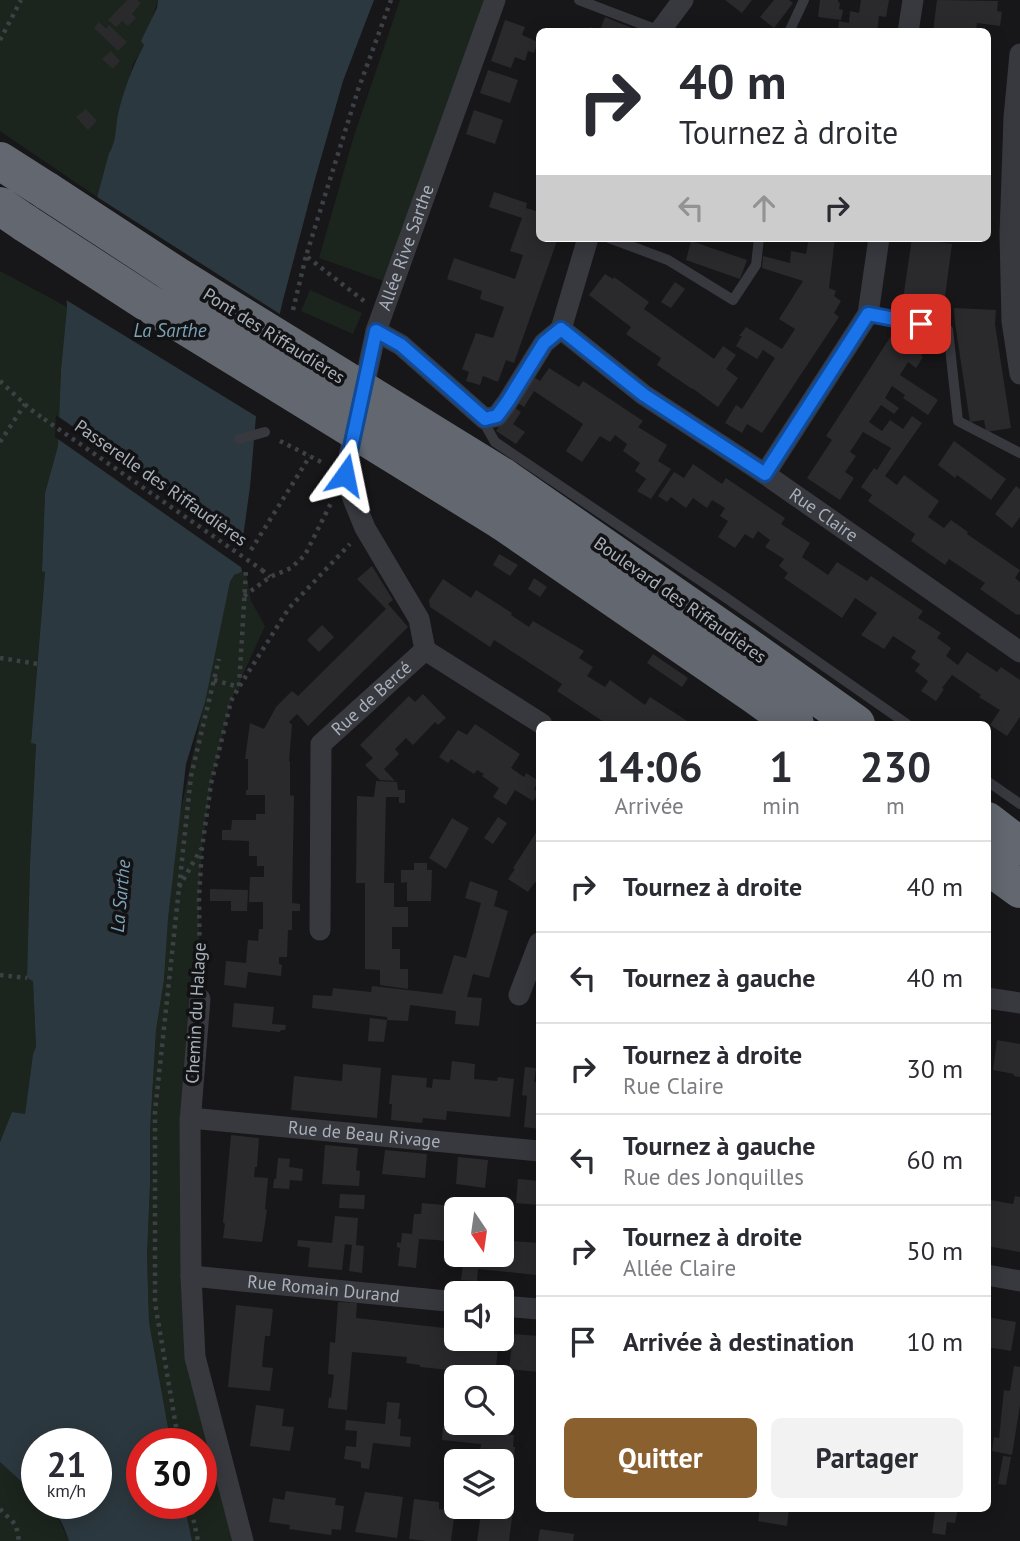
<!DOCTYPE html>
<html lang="fr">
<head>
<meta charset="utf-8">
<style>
  body { margin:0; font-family:"PT Sans",sans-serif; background:#f2f2f3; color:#2b2b33; height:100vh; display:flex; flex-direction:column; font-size:26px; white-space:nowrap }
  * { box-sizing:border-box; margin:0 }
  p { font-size:23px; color:#7c7c81 }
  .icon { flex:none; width:38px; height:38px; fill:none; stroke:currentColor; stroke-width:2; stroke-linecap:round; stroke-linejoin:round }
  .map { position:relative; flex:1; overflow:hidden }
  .details { position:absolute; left:536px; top:721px; width:455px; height:791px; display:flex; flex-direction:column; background:#fff; border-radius:10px; box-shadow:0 4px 18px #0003 }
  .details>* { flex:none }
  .banner { position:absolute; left:536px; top:28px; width:455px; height:214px; border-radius:10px; box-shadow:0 4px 18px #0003; background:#fff; color:#2b2b33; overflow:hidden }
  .needle { width:46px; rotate:167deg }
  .tools { position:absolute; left:444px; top:1197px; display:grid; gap:14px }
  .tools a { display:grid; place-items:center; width:70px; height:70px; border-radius:10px; background:#fff; box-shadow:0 4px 18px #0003; font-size:35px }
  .speed { position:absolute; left:21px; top:1428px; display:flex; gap:14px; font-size:35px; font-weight:700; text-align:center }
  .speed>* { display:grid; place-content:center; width:91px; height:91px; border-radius:50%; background:#fff; box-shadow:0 4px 18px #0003; line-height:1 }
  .speed small { font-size:18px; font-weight:400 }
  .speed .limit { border:10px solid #d22; background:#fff; color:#111 }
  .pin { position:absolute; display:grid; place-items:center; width:60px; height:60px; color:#fff; margin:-30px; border-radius:14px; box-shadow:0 4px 10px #0006 }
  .me { position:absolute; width:77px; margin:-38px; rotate:12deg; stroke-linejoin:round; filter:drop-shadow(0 0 5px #0008) }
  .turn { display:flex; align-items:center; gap:24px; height:147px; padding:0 28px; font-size:32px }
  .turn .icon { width:91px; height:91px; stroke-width:2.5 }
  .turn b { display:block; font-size:49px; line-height:60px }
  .lanes { display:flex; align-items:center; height:66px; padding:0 28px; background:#0003; justify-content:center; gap:35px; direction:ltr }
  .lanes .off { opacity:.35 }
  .eta { display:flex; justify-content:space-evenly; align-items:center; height:119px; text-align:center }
  .eta b { font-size:42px; font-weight:800; line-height:49px }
  .primary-button { display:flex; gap:14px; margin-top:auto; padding:14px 28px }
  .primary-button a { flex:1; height:80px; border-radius:10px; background:#8a602e; color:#fff; font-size:28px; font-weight:800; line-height:80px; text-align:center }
  .primary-button a+a { background:#f2f2f3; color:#2b2b33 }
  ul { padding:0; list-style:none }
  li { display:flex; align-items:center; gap:21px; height:91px; padding:0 28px; border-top:2px solid #e1e1e2 }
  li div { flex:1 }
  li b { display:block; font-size:26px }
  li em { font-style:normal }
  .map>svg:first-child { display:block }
  .green { fill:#1c251d }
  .water { fill:#2c383f }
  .pier { fill:#171719 }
  .building { fill:#2a2a2d }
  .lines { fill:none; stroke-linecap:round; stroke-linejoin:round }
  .path { stroke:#3d4146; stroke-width:4.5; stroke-dasharray:3.5 5; stroke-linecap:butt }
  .lane { stroke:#38393f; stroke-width:10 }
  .street { stroke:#38393f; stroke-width:21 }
  .highway { stroke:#636870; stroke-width:38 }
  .path-bridge { stroke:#3d4146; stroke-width:4.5; stroke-dasharray:3.5 5; stroke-linecap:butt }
  .highway-bridge { stroke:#636870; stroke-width:38 }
  .route-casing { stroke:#114b97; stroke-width:18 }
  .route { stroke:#1a73e8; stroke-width:12 }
  .labels { text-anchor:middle; stroke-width:7; stroke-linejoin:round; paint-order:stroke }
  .street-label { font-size:18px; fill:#a8b0ba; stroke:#121214 }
  .water-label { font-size:19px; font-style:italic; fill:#7ca3b8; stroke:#121214 }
</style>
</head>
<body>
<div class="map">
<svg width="1020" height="1541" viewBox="0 0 1020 1541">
  <rect width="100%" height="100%" fill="#171719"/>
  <!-- green -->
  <path class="green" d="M0,0h158l-14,45 -11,19 -15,52 -4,29 -5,8 -12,44 -97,-66z
    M400,0h84l-100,281 -65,-23 34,-119z
    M0,271l67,36 -6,63 -3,76 -13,47 -3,77 3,1 -14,171 5,1 -6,121 -3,114 6,2 3,67 -3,7 -8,60 -13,-2 -12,30z
    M310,290l52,23 -9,21 -52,-23z
    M242,572h4l5,29 14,25 -34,75 -20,83 -9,64 -3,49 1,102 -5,358 48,184h-51l-8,-38h17v-59h-30l-22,-122 -2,-67 3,-71v-53l6,-101 8,-50 4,-61 12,-105 50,-232 4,-7z
    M0,1462l37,34v7h6l5,9 8,2 13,27h-69z"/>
  <!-- water -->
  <path class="water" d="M158,0h216l-31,81 -28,98 -32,121 -27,116 -6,71 -10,72 2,13 -8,3 -4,7 -25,120 -19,62 -18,155 -4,61 -8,50 -6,101v53l-3,71 2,67 22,122h-29v59h42l8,38h-123c-3,-8 -7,-21 -14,-27 -6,-5 -7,-3 -12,-11h53v-59h-59v52l-37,-34v-320l12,-30 13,2 8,-60 3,-7 -3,-66 -6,-3 3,-114 6,-120 -5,-1 14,-171 -3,-1 3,-78 13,-47 3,-76 6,-63 -1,-16 36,-43 -16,-10 23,-85c8,-12 6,-25 9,-39 6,-24 14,-47 26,-69l-3,-4 16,-33z"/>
  <!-- pier -->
  <path class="pier" d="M94,195l189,121 -24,102 -196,-120v-9l34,-40 -15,-11z
    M56,415l189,131 -2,13 2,11 -190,-133z"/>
  <!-- building -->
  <path class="building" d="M127,0h10l4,3 -9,11 4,4 -8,8 -6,-5 -6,6 -8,-7z
    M725,0h27l-10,13z
    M774,0h15l4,3 -19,25 -14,-11z
    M820,0h18v2l2,1 -1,6 4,1 -2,10 -23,-3z
    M861,0h28l-3,17 -7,-1 -2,16h-39l1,-11 10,2 1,-12 9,2z
    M937,0l61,1 -1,10 5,1 -2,14 -23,-3 -1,9h-43z
    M605,17l27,11 -1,4h-43l2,-5 10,3z
    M505,20l20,7 -3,8 16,7 -4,11 -6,-2 -3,10 -10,-4 -4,11 -20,-7z
    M99,22l7,7 3,-4 18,17 -9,9 -24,-23z
    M111,51l9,10 -7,8 -11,-10z
    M488,70l30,10 -8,23 -30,-10z
    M86,109l11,12 -9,9 -12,-13z
    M474,110l29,10 -8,24 -29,-10z
    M494,192l33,11 -1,5 13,4v26h19l-44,125 -8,-3 -8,22 -15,-6 -3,9 -14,-4 3,-9 -7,-3 14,-36 17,5 11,-31 -24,-8 2,-8 -35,-12 7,-21 61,21 8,-24 -13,-4 12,-33 -33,-11z
    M809,238h26l-6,50 7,3 -2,5 7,5 -7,12 5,4 -77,116 -15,-9 -5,9 -17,-10 11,-18 6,4 33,-51 -12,-8 -6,9 -21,-13 6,-10h-3l7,-9 36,22 13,-20 -16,-10 24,-38 -41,-13 1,-12 27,7 1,-12 15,3z
    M912,238h28l-1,4 13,2 -8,60h-6l-3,17 -18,-3 2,-17 -16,-2z
    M691,241l56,19 -7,19 -54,-19z
    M605,274l8,5 1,-2 35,25 -5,7 70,50 9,-13 13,9 -10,14 12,9 -20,29 -26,-19v1l-35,-24 4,-7 -35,-24 5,-7 -42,-32z
    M675,282l10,7 -14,19 -10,-6z
    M954,308l42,2 -1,14 16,104 -25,4 -2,-12 -14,2 -15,-99z
    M908,335l19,12 -6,9 2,1 -7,11 -8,-6 -8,13 38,25 -10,15 -25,-17 2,-3 -13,-9 -7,12 14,10 -5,6 -13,-9 -12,17 13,9 8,-11 13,9 9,-13 10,7 -37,53 12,9 7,-10 35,26 -11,16 16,11 7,-8 17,12 -1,2 53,36 -5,8 5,4v33l-1,-1 -2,1 -37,-26 5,-6 -36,-24 -4,6 -34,-24 4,-7 -47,-33 4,-6 -11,-8 13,-19 3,2 14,-22 -28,-16 -13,20 6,4 -11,16 9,6 -14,22 -33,-22 25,-38 -6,-4 65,-100 11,8z
    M549,368l30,19 4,-6 60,40 -5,6 29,18 -9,16 13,8 -20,30 -14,-8 9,-12 -11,-8 5,-8 -17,-12 4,-7 -12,-9 -5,7 -10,-6 -18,26 -16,-11 17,-27 -49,-33 -10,16 -10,-7 17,-25 9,6z
    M512,406l9,6 -8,12 12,8 -9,12 -20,-13z
    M954,441l52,38 -15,21 -34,-25 -2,3 -17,-13z
    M693,464l29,20 4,-6 59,40 -4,6 29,19 -8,14 26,18 9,-13 30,19 4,-5 52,35 -5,7 23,15 -4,5 14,10 -5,8 12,9 9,-13 30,20 4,-5 19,13v37l-13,19 -17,-11 10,-15 -21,-13 2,-2 -29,-20 -10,13 2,1 -8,12 -15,-10 7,-10 -13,-10 5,-7 -9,-6 5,-7 -23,-15 -9,13 -23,-14 16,-22 -22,-15 -13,20 -58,-40 4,-5 -9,-7 5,-7 -19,-12 5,-7 -12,-9 -5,8 -8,-5 -10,14 -17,-11 10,-16 -8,-5 5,-8 -13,-8 -5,8 -14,-10 -7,10 -15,-11 -4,5 -9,-6 16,-24 10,6z
    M1016,486l4,3v28l-8,11 -17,-14z
    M499,554l19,11 -8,11 -17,-11z
    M372,566l21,34 -5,4 20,23 -100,99 -11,-12 -8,8 3,3 -3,36 1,1v33l4,1 -2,107 8,1v7h-8v19h-4l-1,27h-8v7l3,1 -1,11 -33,-4 -2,16 -22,-3 2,-24 20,2 2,-23 10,1 1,-12h4v-27h-14l1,-25h14v-11h-7v-10h-8v-15l-27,-1v-10h9l1,-10h24v-6h9v-19h-19v-5h2v-31h-3l5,-36 14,6 12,-22 16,-16 6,5 88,-87 -29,-30z
    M534,578l13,9 -7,10 -12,-8z
    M443,579l28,19 5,-8 36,23 -1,2 18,12 4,-6 51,30 -5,7 14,9 -6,9 18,11 5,-7 35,25 5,-8 42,27h-85l-50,-33 5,-7 -68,-44 -4,7 -60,-40 -1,-7z
    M322,625l12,12 -15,15 -12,-12z
    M653,654l35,24 -6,9 -35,-24z
    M423,694l23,24 -8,7 -3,-3 -22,23 -7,-7 -11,11 4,5 -15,15 11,12 -15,-1 -15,-15 8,-7 -13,-13 49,-49 6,6z
    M475,724l45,30 -9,14 13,9 2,-4 13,8 -5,8 5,4 -6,8 -18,-11 -9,15 -13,-8 6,-9 -17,-12 2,-2 -7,-4 -3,4 -23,-15 -3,4 -9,-6 19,-27 9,5z
    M376,781l21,1 1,8h7v13h-6v-6h-13l-2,86h10v24h14v20h-16v22h8v20h8v20l-28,-4v-15l-15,-1v-86h-9l1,-87 17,1z
    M498,817l9,6 -14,21 -9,-6z
    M452,818l17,10 -23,41 -17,-11z
    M539,828v57l-4,-3 -7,10 -20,-13 7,-10 -2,-1z
    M414,863h13v7h5l-1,31h-24v-19l-6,1v-13h13z
    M470,881l28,10 -4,15 14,5 -19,67 -16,-4 -6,23 15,1 -3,28 -24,-2 1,-13 -46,-6 -2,16 -21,-1 -3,22 -16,-1 2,-23 17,2v-3l-75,-9 1,-13 19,1 1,-8 38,4 1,-6 70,8 12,-39 12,3 15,-55 -16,-5z
    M210,889l38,1 -1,21h-16v-10h-21z
    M234,1003l40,4 -2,17 14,1 -1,5h-4l-1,2 -48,-5z
    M997,1040l23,4v33l-6,-1v-2l-21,-4z
    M452,1061l23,3 -1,15 23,2 1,-4 16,2 -4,38 -63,-6 -1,9 -23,-2 -1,5 -31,-3 1,-16h-3l3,-29 35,3 -1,9 6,1 1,-9 17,1z
    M343,1064l38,4 -4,50 -86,-8 3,-34 48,5z
    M525,1067l11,1 -2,14h5v47l-15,-2 3,-31 -5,-1z
    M231,1135l28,3 -2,29h-2l-1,10 14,1 -3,31 2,1 -5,32 -39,-4 2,-14 -2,-2z
    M325,1145l33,3 -2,22 4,1 -1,15 -37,-2z
    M385,1150l42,4 -2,24 -43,-4z
    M458,1157l30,3 -3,28 -29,-4z
    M278,1158l12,1 -1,8 14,2 -1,12 -12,-1 -1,9 -16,-1 1,-9h2z
    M518,1179l21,2v24l-23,-2z
    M340,1194l25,1 -1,14 -25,-1z
    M1015,1196l5,1v55l-33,-6v-16l4,-30 22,4z
    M422,1203l31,3 -1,12 5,1v36h45v-13l10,1v-2l27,2v37h-3v-5l-58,-6 -1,12 -16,-1 2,-16 -15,-1 2,-21 -13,-2 -18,-1 -3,29 -18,-2 2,-18 -3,-1v-5l4,1 1,-10 10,1 2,-20h7z
    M335,1216l23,2 -2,27 8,1 -2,27 -13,-2 3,-26 -7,-1 -3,26 -34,-3 2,-19 -13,-2 1,-6 34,3z
    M338,1302l19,1 -1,15 97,11 1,-13 3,1v22h42l-3,28 -33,-2 -1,11 -14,-1 1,-5 -29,-3v-2l-14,-2 1,-6 -55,-5 -5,58 -19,-2 1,-11 2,1 3,-23 -6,-1 2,-32 5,1z
    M236,1305l37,4 -3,27h-5l-3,31 11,1 -3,23 -42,-4z
    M987,1317l29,5 -5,29 -24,-4z
    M513,1334l26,2v36l-30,-3z
    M1014,1366l6,1v38l-8,50 -20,-4 2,-14 5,1 5,-48 6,1z
    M387,1402l13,1 -2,16h3l-1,17 11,1 -1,10 -37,-4 -4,26 -8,-1v-6l-17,-3 2,-13 10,1 1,-16 -12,-1 1,-10 39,4z
    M256,1405l28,4 -2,17 12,1 -4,24 -40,-5z
    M443,1427l71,8 -1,12h2l-2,19 -11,-1v-4h-23l2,-17 -39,-4z
    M1003,1456l8,1 -5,28 -8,-1z
    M286,1491l50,7 -1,7 9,1 -3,24 -9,-1 -1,6 -42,-6 1,-4 -21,-3 4,-24 11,2z
    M365,1492l38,5 -6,41 -42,-6z
    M414,1499l25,3v7l16,2 -4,30h-25l-17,-2z
    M482,1507h21l-1,2 11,2 -4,30h-32z
    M760,1508h29l-2,18 -29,-5z
    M942,1508h16l-3,15 -8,-1 -2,13 -13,-2 3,-22 6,1z
    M540,1529l34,5 -1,7h-35z"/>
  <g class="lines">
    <!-- path -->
    <path class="path" d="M0,40l21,-40
      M364,301l-58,-45 52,-166 33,-90
      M293,310l13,-54
      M0,381l30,28 14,10
      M280,441l45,23
      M0,442l25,-38
      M251,550l59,-94
      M262,570l8,7
      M244,596l26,-19 21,-9 14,-13 26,-52
      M0,658l38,6
      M214,680l25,7
      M239,686l7,-115
      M179,887l22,-38
      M0,975l27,3
      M200,978l-1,-81 3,-49 9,-64 20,-83 8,-14 50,-79 61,-64
      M179,1444l-24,-141v-191l36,-336 28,-117
      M190,1503l8,38
      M0,1509l16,16 3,16"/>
    <!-- lane -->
    <path class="lane" d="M579,0l81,31
      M789,32l15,-32
      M609,238l59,22 65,40 23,-35 3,-27
      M868,314l80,16 10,91 62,32
      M485,419l2,9 8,14 230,155 182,127
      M239,439l26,-7
      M987,781l33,23"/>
    <!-- street -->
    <g class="street">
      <path d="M659,32l24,-32"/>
      <path d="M908,32l5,-32"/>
      <path d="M1020,54l-6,63 -4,117 2,87 8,53"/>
      <path id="s1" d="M561,329l83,66 121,79 255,178"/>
      <path d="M561,329l27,-91"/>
      <path d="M376,331l25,14 84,74 12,-3 11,-15 36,-58 17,-14"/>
      <path d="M765,474l103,-160 11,-76"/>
      <path id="s2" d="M425,650l-6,-31 -54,-91 -11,-27 -9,-26 31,-144 119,-331"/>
      <path id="s3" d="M320,930l1,-186 104,-94 117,74"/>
      <path d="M519,995l20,-52"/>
      <path d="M987,998l33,5"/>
      <path d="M200,999l-10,124 1,153 4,81 48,184"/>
      <path id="s4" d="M190,1118l349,33"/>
      <path d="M987,1275l33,6"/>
      <path id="s5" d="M191,1276l266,26"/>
      <path d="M502,1306l37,3"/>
    </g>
    <!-- highway -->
    <path class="highway" d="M0,161l47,30
      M0,206l25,17
      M503,477l242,168 111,79
      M502,521l253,174 40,29
      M987,821l33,25
      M987,865l33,24"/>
    <!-- path-bridge -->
    <path class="path-bridge" d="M44,419l218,151"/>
    <!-- highway-bridge -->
    <path class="highway-bridge" d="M47,191l130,85 326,201
      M25,223l120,78 357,220"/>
  </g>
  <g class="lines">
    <defs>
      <path id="route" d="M345,475l31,-144 25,14 84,74 12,-3 11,-15 36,-58 17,-14 83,66 121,79 103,-160 53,10"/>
    </defs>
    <!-- route casing -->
    <use href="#route" class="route-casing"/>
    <!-- route -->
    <use href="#route" class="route"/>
  </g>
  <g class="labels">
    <!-- street labels -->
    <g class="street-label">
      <text dy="6" stroke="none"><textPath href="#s2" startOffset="430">Allée Rive Sarthe</textPath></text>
      <text transform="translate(274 336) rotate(32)" y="6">Pont des Riffaudières</text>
      <text transform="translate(161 483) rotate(35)" y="6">Passerelle des Riffaudières</text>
      <text dy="6" stroke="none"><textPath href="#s1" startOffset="322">Rue Claire</textPath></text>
      <text transform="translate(680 600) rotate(35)" y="6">Boulevard des Riffaudières</text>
      <text dy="6" stroke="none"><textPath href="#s3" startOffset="254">Rue de Bercé</textPath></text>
      <text transform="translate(196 1013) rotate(-87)" y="6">Chemin du Halage</text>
      <text dy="6" stroke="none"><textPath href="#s4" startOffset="175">Rue de Beau Rivage</textPath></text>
      <text dy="6" stroke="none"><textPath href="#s5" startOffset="133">Rue Romain Durand</textPath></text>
    </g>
    <!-- water labels -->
    <g class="water-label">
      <text x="170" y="337">La Sarthe</text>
      <text transform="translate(120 896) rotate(-85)" y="7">La Sarthe</text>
    </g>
  </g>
</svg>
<div class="tools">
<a><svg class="needle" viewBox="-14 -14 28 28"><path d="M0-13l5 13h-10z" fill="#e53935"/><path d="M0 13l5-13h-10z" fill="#7c7c81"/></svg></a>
<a><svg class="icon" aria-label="sound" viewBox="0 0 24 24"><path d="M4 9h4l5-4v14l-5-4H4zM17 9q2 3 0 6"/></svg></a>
<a><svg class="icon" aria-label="search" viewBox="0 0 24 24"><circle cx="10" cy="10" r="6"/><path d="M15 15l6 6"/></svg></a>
<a><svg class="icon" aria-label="layers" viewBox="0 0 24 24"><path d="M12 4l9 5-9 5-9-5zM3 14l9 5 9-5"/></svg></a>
</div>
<div class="speed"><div>21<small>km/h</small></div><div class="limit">30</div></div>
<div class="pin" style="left:921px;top:324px;background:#d93025"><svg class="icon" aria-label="arrive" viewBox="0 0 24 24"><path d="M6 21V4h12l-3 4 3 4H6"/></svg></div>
<svg class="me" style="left:345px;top:475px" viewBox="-20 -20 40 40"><path d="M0-17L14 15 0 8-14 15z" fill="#1a73e8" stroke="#fff" stroke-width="4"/></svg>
<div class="banner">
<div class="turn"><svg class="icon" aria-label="right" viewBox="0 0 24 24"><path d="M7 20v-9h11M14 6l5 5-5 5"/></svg><div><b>40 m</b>Tournez à droite</div></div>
<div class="lanes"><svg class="icon off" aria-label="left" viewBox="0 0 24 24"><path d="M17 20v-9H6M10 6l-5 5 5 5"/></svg><svg class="icon off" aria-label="ahead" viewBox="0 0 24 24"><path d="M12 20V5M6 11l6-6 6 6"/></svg><svg class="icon" aria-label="right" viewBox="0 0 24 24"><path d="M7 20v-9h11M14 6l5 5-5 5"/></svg></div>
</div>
<section class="details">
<div class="eta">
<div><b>14:06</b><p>Arrivée</p></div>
<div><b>1</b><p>min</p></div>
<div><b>230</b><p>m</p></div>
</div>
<ul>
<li><svg class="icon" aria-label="right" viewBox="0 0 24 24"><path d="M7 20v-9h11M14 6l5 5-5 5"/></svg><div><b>Tournez à droite</b></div><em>40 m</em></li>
<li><svg class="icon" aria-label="left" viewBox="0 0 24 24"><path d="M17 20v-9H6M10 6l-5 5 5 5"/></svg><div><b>Tournez à gauche</b></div><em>40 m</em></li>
<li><svg class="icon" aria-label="right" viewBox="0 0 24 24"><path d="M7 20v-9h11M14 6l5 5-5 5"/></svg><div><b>Tournez à droite</b><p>Rue Claire</p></div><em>30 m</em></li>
<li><svg class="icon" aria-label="left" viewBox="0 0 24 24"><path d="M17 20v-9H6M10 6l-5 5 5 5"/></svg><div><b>Tournez à gauche</b><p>Rue des Jonquilles</p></div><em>60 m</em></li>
<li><svg class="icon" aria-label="right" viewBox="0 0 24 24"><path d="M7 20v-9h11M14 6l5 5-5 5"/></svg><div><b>Tournez à droite</b><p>Allée Claire</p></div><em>50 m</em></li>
<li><svg class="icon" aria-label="arrive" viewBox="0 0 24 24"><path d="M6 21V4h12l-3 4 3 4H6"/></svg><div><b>Arrivée à destination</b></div><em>10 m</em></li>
</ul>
<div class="primary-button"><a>Quitter</a><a>Partager</a></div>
</section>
</div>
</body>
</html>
